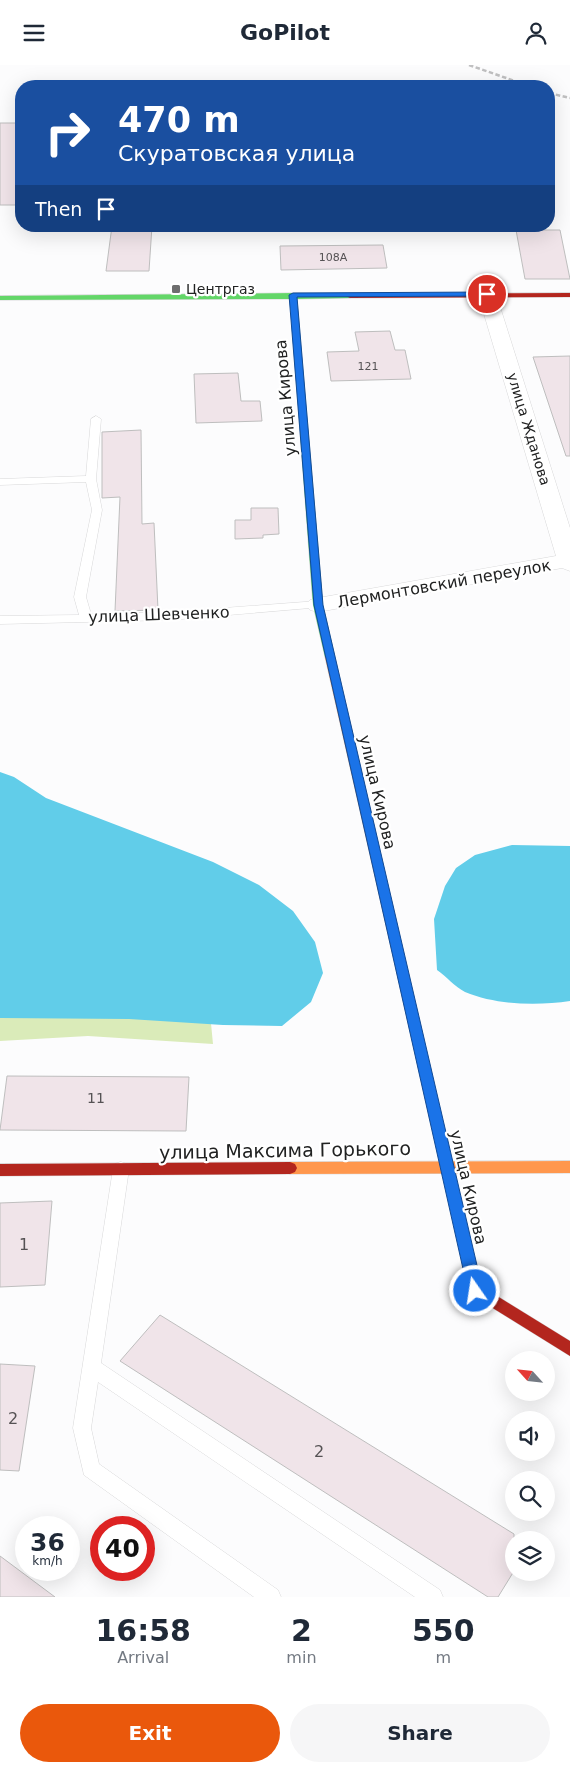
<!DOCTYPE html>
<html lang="en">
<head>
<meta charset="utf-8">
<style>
  body { margin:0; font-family:"DejaVu Sans",sans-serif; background:#f6f6f7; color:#1f2937; height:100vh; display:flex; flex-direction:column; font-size:19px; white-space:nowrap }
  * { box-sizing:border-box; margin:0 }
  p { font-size:16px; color:#747a83 }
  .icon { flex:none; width:28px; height:28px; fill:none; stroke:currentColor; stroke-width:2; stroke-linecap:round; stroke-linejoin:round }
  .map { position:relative; height:1532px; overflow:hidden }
  .details { display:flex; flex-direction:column; background:#fff; flex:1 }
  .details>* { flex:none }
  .guide { position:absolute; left:15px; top:15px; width:540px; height:152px; border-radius:20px; box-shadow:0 5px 20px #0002; background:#1a4fa0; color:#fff; overflow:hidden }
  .needle { width:32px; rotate:297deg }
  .controls { position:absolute; left:505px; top:1286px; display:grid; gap:10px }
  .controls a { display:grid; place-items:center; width:50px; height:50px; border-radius:50%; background:#fff; box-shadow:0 5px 20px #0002; font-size:25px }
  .speed { position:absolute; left:15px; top:1451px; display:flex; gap:10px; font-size:25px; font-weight:700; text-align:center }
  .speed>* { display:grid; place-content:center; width:65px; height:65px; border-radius:50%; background:#fff; box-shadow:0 5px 20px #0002; line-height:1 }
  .speed small { font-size:12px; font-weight:400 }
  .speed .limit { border:8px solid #d22; background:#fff; color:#111 }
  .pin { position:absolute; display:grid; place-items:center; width:42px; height:42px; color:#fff; margin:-21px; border:2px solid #fff; border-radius:50%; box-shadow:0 1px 5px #0007 }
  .me { position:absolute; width:55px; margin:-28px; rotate:347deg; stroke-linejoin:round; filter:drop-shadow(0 0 4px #0008) }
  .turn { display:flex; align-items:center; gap:18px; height:105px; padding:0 20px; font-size:22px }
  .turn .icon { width:65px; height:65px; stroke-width:2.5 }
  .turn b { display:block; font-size:35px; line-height:42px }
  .then { display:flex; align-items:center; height:48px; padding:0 20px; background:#0003; gap:10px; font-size:19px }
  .eta { display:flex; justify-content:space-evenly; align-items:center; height:85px; text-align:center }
  .eta b { font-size:30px; font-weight:600; line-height:35px }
  .button { display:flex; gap:10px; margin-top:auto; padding:10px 20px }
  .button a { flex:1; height:58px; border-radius:30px; background:#ea580c; color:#fff; font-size:20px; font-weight:600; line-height:58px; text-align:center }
  .button a+a { background:#f6f6f7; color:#1f2937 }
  header { display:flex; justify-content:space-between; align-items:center; height:65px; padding:0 20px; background:#fff; font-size:22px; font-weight:600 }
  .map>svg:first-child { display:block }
  .green { fill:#daebb9 }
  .water { fill:#61cde9 }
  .building { fill:#f0e4e9; stroke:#bebebe }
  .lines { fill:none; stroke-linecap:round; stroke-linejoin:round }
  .lane-casing { stroke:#d8d8d9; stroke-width:1 }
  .street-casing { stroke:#d8d8d9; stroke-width:1 }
  .fast-casing { stroke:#d8d8d9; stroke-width:1 }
  .slow-casing { stroke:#d8d8d9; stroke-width:1 }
  .jam-casing { stroke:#d8d8d9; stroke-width:1 }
  .lane { fill:#fff; fill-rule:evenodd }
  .street { fill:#fff; fill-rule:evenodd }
  .fast { fill:#63d668; fill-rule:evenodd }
  .slow { fill:#ff974d; fill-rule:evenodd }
  .jam { fill:#b3261e; fill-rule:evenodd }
  .rail { stroke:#c0c0c1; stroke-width:2.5; stroke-dasharray:4.5 2.5; stroke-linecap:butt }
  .route { fill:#1a73e8; stroke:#114b97 }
  .poi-dot { fill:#6e6e6f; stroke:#fff; stroke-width:2 }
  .labels { text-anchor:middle; stroke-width:4.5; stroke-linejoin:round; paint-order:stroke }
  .far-number-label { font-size:11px; fill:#555254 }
  .far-poi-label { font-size:14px; fill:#212222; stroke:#fff; text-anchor:start }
  .far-street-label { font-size:14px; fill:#212222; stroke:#fff }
  .number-label { font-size:14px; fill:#555254 }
  .street-label { font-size:16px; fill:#212222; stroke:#fff }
  .near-number-label { font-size:16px; fill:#555254 }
  .near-street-label { font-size:19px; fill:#212222; stroke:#fff }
</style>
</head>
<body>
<header><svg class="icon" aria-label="menu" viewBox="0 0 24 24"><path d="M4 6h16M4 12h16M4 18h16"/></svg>GoPilot<svg class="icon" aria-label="person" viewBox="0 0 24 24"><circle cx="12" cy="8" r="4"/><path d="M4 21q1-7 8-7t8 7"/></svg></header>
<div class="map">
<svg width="570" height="1532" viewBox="0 0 570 1532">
  <rect width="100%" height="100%" fill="#fcfcfd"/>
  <!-- green -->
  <path class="green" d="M0,938l210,10 3,31 -125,-8 -88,5z"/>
  <!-- water -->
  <path class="water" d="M0,707l14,5 32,21 167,64 46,23 34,26 22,31 8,31 -12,29 -29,24 -59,-1 -94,-6 -129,-1z
    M512,780l58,1v155c-33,5 -74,4 -105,-9 -10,-5 -19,-16 -28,-22l-3,-51 11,-33 11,-18 19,-13z"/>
  <!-- building -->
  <path class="building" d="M0,58h21v82h-21z
    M112,161h40l-3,45h-43z
    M516,165h44l10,49h-45z
    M383,180l4,23 -106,2 -1,-24z
    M390,266l5,19h10l6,29 -80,2 -4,-29 32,-1 -4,-19z
    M570,291v100h-4l-33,-99z
    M238,308l3,28h19l2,20 -66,2 -2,-49z
    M141,365l1,94 12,-1 4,87 -43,1 5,-114 -18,1v-66z
    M251,443h27l1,26 -16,1v3l-28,1v-19h16z
    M7,1011l182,1 -3,54 -186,-1z
    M52,1136l-7,84 -45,2v-84z
    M160,1250l354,219v37l-16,26h-10l-368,-236z
    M0,1299l35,2 -16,105 -19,-1z
    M0,1491l55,41h-55z"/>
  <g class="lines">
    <defs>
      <path id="lane" d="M96,351l5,3 -5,60 6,31 -16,87 5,17 79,-2 148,-11 6,4 -2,2 -152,13 -170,4v-8l79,-1 -5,-18 18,-87 -6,-28 -86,3v-6l86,-3 5,-57z
        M121,1097l6,2 2,5 -28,194 339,227 3,7h-28l-317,-215 -7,46 8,36 179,126 3,7h-27l-170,-122 -11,-47 40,-259 2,-5z"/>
      <path id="street" d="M487,224l6,1 3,4 74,234v43l-8,-3 -244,44 -8,-2 -4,-5 4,-5 8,-2 238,-42 -78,-262 3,-4z"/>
      <path id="fast" d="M296,228l54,1 4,2 -4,2 -53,1 26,306 12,52 -5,3 -5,-3 -12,-52 -23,-306 -290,1v-4z"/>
      <path id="slow" d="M330,589l5,3 96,414 -1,4 -5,1 -5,-1 -1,-4 -94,-414z
        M570,1096v12l-280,1 -5,-2 -2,-4 2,-4 5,-2z"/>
      <path id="jam" d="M570,228v4l-220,1 -4,-2 4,-2z
        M425,1001l5,1 1,4 50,215 89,55v15l-100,-62 -51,-223 1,-4z
        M290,1097l5,2 2,4 -2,4 -5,2 -290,2v-12z"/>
    </defs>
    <!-- lane casing -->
    <use href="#lane" class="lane-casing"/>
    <!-- street casing -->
    <use href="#street" class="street-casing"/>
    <!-- fast casing -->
    <use href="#fast" class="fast-casing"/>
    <!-- slow casing -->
    <use href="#slow" class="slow-casing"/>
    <!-- jam casing -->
    <use href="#jam" class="jam-casing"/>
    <!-- lane -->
    <use href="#lane" class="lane"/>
    <!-- street -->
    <use href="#street" class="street"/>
    <!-- fast -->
    <use href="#fast" class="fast"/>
    <!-- slow -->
    <use href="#slow" class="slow"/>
    <!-- jam -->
    <use href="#jam" class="jam"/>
    <!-- rail -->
    <path class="rail" d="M469,0l60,21
      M549,28l21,5"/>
  </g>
  <!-- route -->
  <path class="route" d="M487,227h3v4l-193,1 26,308 160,686 -3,4 -5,2 -5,-2 -2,-4 -154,-686 -25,-310 4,-2z"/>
  <!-- markers -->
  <rect class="poi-dot" x="171" y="219" width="10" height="10" rx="2.5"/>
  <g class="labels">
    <!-- far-number labels -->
    <g class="far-number-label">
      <text x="333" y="196">108А</text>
      <text x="368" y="305">121</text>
    </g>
    <!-- far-poi labels -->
    <g class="far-poi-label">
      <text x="186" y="229">Центргаз</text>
    </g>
    <!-- far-street labels -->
    <g class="far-street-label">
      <text transform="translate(529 364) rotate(73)" y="5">улица Жданова</text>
    </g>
    <!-- number labels -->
    <g class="number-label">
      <text x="96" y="1038">11</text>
    </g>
    <!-- street labels -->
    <g class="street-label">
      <text transform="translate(285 333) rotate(-95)" y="6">улица Кирова</text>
      <text transform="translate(444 518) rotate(-10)" y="6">Лермонтовский переулок</text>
      <text transform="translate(159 549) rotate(-2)" y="6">улица Шевченко</text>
      <text transform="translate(378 727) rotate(77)" y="6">улица Кирова</text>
      <text transform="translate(469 1122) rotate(77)" y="6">улица Кирова</text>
    </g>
    <!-- near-number labels -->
    <g class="near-number-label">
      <text x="24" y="1185">1</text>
      <text x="13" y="1359">2</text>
      <text x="319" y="1392">2</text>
    </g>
    <!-- near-street labels -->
    <g class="near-street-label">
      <text transform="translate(285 1085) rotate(-1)" y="7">улица Максима Горького</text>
    </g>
  </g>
</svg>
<div class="controls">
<a><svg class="needle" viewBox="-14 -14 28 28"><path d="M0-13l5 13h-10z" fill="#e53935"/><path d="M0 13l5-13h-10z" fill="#747a83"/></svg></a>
<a><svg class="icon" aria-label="sound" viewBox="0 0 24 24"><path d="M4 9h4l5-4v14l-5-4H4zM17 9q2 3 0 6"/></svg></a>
<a><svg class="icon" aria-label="search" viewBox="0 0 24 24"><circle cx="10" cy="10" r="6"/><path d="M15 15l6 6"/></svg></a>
<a><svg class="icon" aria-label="layers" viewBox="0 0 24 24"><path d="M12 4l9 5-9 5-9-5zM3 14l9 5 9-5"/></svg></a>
</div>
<div class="speed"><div>36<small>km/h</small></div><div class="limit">40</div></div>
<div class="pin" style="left:487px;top:229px;background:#d93025"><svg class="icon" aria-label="arrive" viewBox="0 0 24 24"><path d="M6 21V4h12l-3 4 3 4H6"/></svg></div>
<svg class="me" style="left:475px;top:1226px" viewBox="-20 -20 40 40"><circle r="17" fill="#1a73e8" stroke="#fff" stroke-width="3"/><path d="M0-11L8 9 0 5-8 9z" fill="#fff"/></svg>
<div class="guide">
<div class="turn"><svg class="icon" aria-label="right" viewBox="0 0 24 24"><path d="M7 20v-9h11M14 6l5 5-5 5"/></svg><div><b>470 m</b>Скуратовская улица</div></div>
<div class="then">Then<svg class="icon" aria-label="arrive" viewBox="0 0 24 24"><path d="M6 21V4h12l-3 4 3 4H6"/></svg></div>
</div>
</div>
<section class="details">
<div class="eta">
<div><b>16:58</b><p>Arrival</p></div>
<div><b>2</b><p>min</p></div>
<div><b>550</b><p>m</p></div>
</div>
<div class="button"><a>Exit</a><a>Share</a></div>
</section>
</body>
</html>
